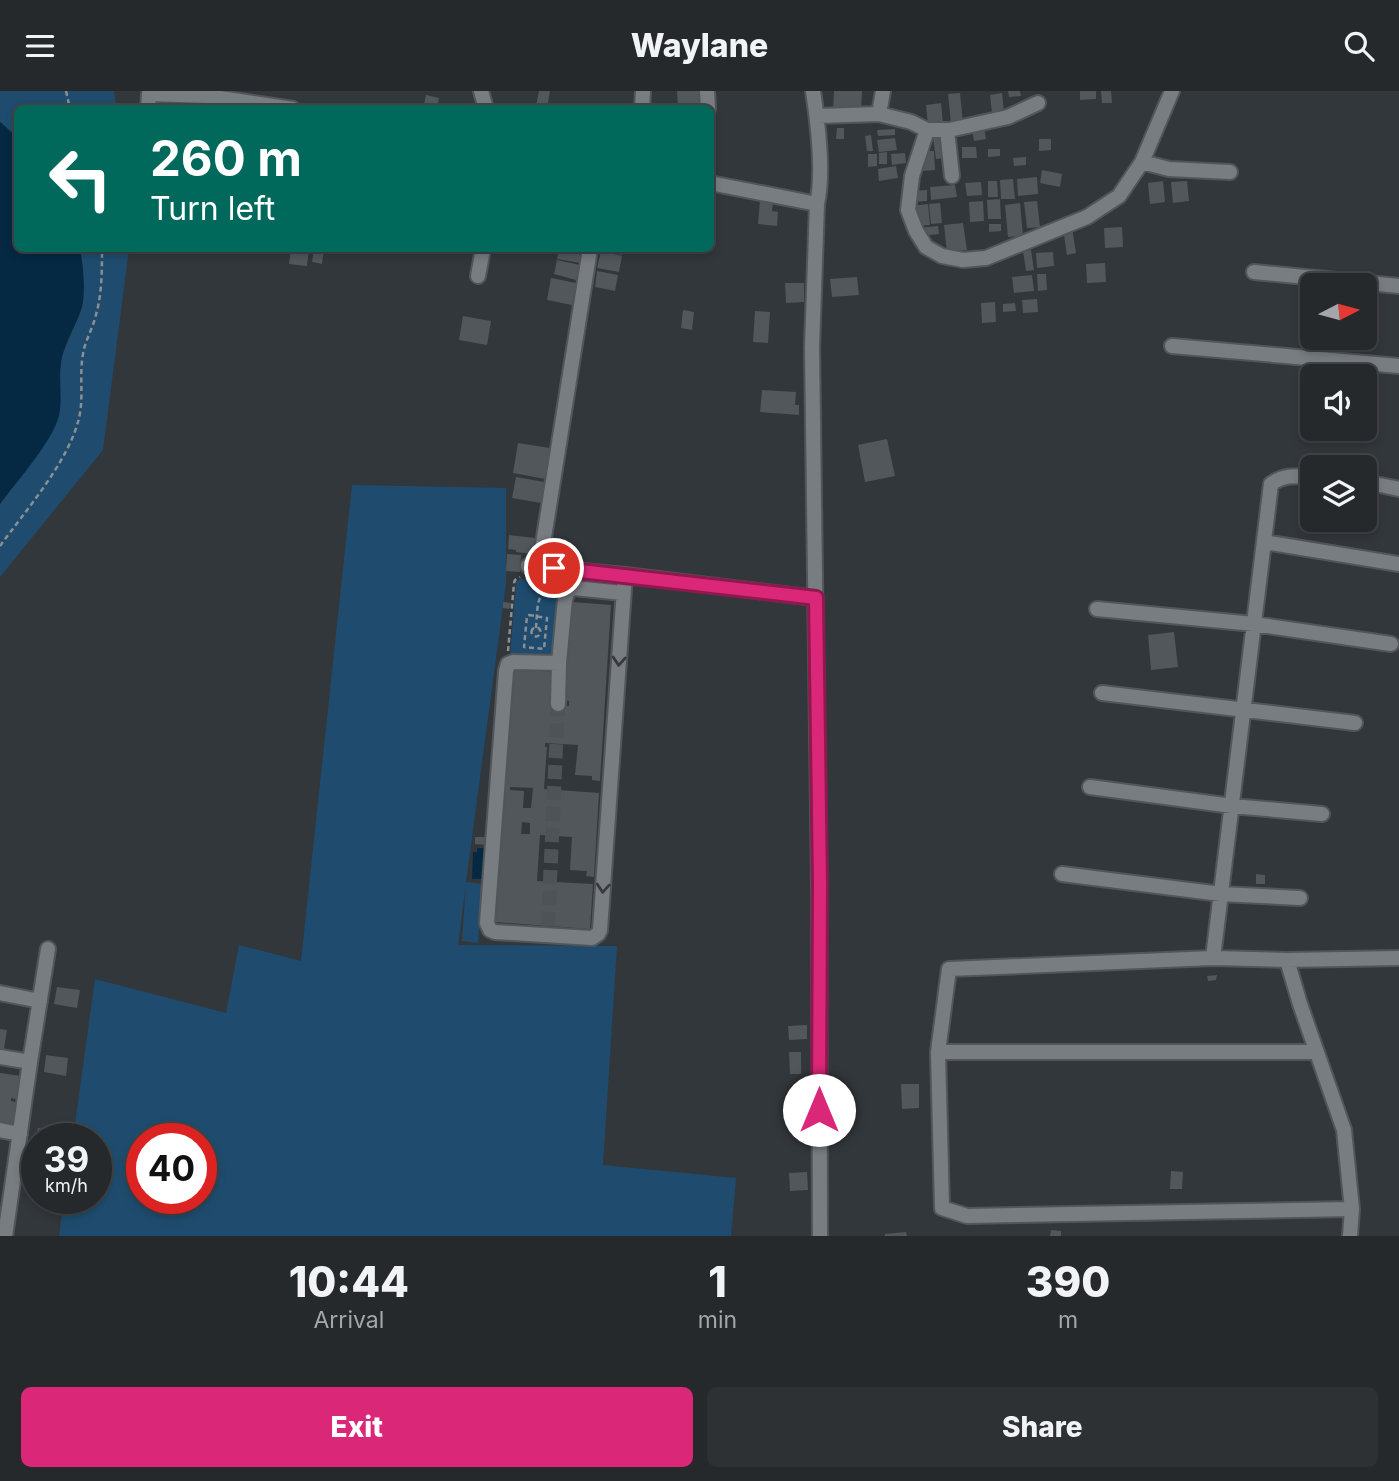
<!DOCTYPE html>
<html lang="en">
<head>
<meta charset="utf-8">
<style>
  body { margin:0; font-family:Inter,sans-serif; background:#2e3134; color:#f1f3f6; height:100vh; display:flex; flex-direction:column; font-size:26px; white-space:nowrap }
  * { box-sizing:border-box; margin:0 }
  p { font-size:23px; color:#a4a6a9 }
  .icon { flex:none; width:38px; height:38px; fill:none; stroke:currentColor; stroke-width:2; stroke-linecap:round; stroke-linejoin:round }
  .map { position:relative; height:1145px; overflow:hidden }
  .sheet { display:flex; flex-direction:column; background:#26292c; flex:1 }
  .sheet>* { flex:none }
  .hud { position:absolute; left:14px; top:14px; width:700px; height:147px; border-radius:10px; box-shadow:0 4px 10px #0003,0 0 0 2px #424548; background:#00695c; color:#fff; overflow:hidden }
  .needle { width:46px; rotate:84deg }
  .tools { position:absolute; left:1300px; top:182px; display:grid; gap:14px }
  .tools a { display:grid; place-items:center; width:77px; height:77px; border-radius:10px; background:#26292c; box-shadow:0 4px 10px #0003,0 0 0 2px #424548; font-size:35px }
  .speed { position:absolute; left:21px; top:1032px; display:flex; gap:14px; font-size:35px; font-weight:700; text-align:center }
  .speed>* { display:grid; place-content:center; width:91px; height:91px; border-radius:50%; background:#26292c; box-shadow:0 4px 10px #0003,0 0 0 2px #424548; line-height:1 }
  .speed small { font-size:18px; font-weight:400 }
  .speed .limit { border:10px solid #d22; background:#fff; color:#111 }
  .pin { position:absolute; display:grid; place-items:center; width:60px; height:60px; color:#fff; margin:-30px; border:4px solid #fff; border-radius:50%; box-shadow:0 2px 7px #0007 }
  .me { position:absolute; width:77px; margin:-38px; rotate:0deg; stroke-linejoin:round; filter:drop-shadow(0 0 5px #0008) }
  .turn { display:flex; align-items:center; gap:24px; height:147px; padding:0 21px; font-size:32px }
  .turn .icon { width:91px; height:91px; stroke-width:2.5 }
  .turn b { display:block; font-size:49px; line-height:60px }
  .eta { display:flex; justify-content:space-evenly; align-items:center; height:119px; text-align:center }
  .eta b { font-size:42px; font-weight:800; line-height:49px }
  .action { display:flex; gap:14px; margin-top:auto; padding:14px 21px }
  .action a { flex:1; height:80px; border-radius:10px; background:#db2777; color:#fff; font-size:28px; font-weight:800; line-height:80px; text-align:center }
  .action a+a { background:#2e3134; color:#f1f3f6 }
  header { display:flex; justify-content:space-between; align-items:center; height:91px; padding:0 21px; background:#26292c; font-size:32px; font-weight:800 }
  .map>svg:first-child { display:block }
  .green { fill:#1f4c6e; fill-rule:evenodd }
  .water { fill:#052942 }
  .building { fill:#51575b; fill-rule:evenodd }
  .lines { fill:none; stroke-linecap:round; stroke-linejoin:round }
  .minor-tunnel { stroke:#4e5357; stroke-width:14; stroke-dasharray:14 7; stroke-linecap:butt }
  .minor-casing { stroke:#525659; stroke-width:18 }
  .path { stroke:#8a8f92; stroke-width:2.5; stroke-dasharray:5 3.5; stroke-linecap:butt }
  .minor { stroke:#787d82; stroke-width:14 }
  .oneway { stroke:#383a3d }
  .route-casing { stroke:#8e194d; stroke-width:18 }
  .route { stroke:#db2777; stroke-width:12 }
</style>
</head>
<body>
<header><svg class="icon" aria-label="menu" viewBox="0 0 24 24"><path d="M4 6h16M4 12h16M4 18h16"/></svg>Waylane<svg class="icon" aria-label="search" viewBox="0 0 24 24"><circle cx="10" cy="10" r="6"/><path d="M15 15l6 6"/></svg></header>
<div class="map">
<svg width="1399" height="1145" viewBox="0 0 1399 1145">
  <rect width="100%" height="100%" fill="#32373b"/>
  <!-- green -->
  <path class="green" d="M0,0h114l2,17 -98,1 -1,28 -17,-15z
    M80,158h49l-26,201 -103,127v-73l52,-71 10,-77 20,-50 1,-37z
    M352,394l154,3v95l-40,299 17,2 -5,59 -16,-2 4,-57 -8,61 159,1 -14,219 133,13 -5,58h-672l5,-37h32v-60h-23l22,-160 131,34 13,-68 62,16zM142,1048h59v60h-59z
    M521,488l40,4 -5,69 -6,6h-40l6,-76z"/>
  <!-- water -->
  <path class="water" d="M0,31l17,15 1,112h62c3,17 6,41 2,58 -5,17 -16,33 -20,50 -4,17 0,35 -2,53 -2,26 -44,72 -60,94z
    M477,757h7v31h-12l1,-27h4z"/>
  <!-- building -->
  <path class="building" d="M539,0h11l-3,17 -11,-2z
    M677,0h25l1,18h-25z
    M834,0h28l-1,22 -28,-1z
    M1008,0h12l1,5 -12,1z
    M1080,0h16v8l-16,1z
    M1101,0h10l1,12h-10z
    M960,2l3,30 -12,1 -3,-30z
    M1002,2l2,19 -12,1 -2,-18z
    M426,4l13,3 -2,11h-14z
    M941,12l2,21 -15,1 -2,-20z
    M837,37h7v11h-8z
    M984,37l2,11 -12,2 -2,-11z
    M895,38v6l-17,1 -1,-6z
    M871,44l2,16h-6l-2,-15z
    M944,46l2,21 -10,1 -3,-21z
    M895,47l2,12 -18,2 -2,-12z
    M1039,48h12v11l-12,1z
    M962,56h14l1,11h-15z
    M988,58h12v7l-12,1z
    M921,60h13l1,19 -13,1z
    M887,61v12h-8v-11z
    M905,62l1,10 -14,2 -1,-11z
    M868,63h9v12l-9,1z
    M1026,66v8l-12,1 -1,-8z
    M896,75l2,12 -19,3 -1,-12z
    M1042,79l20,4 -2,13 -20,-4z
    M1037,86l1,17 -20,2 -1,-17z
    M1013,88l2,20h-14l-1,-19z
    M988,90h9l1,16h-10z
    M1163,90l2,21 -15,2 -2,-21z
    M1187,90l2,20 -16,2 -2,-21z
    M981,91l1,13 -15,1 -2,-13z
    M955,94l2,12 -26,3 -1,-13z
    M927,99v11l-14,1 -1,-11z
    M1000,108l1,20h-13l-1,-19z
    M760,109l13,1 -1,10 6,1 -1,14 -19,-2z
    M983,110l1,20 -14,1 -1,-20z
    M1037,110l3,26 -13,1 -3,-26z
    M940,112l2,20 -11,1 -2,-20z
    M1020,112l3,33 -15,1 -3,-32z
    M928,113l2,21 -15,1 -3,-20z
    M963,132l4,27 -20,3 -3,-28z
    M989,133h12v7l-12,1z
    M938,135l1,8 -19,2 -1,-8z
    M1072,136l4,26 -9,2 -4,-26z
    M1122,136l1,20 -18,1 -1,-20z
    M291,158h18l-2,17 -18,-2z
    M314,158h10l-2,15 -10,-2z
    M559,158h21l-1,6h3l-1,8 -24,-4z
    M598,158h25l-1,6z
    M1031,159l3,20 -8,1 -3,-20z
    M601,160l21,5 -3,16 -22,-4z
    M1053,161l1,14 -17,2 -1,-15z
    M557,169l23,5 -4,15 -22,-6z
    M1105,172l1,19 -19,1 -1,-19z
    M597,180l21,4 -3,16 -20,-4z
    M1037,183h9l1,16 -9,1z
    M1032,184l2,16 -20,2 -2,-16z
    M857,186l2,18 -27,2 -2,-18z
    M551,187l25,5 -4,22 -25,-5z
    M785,192h19v19l-18,1z
    M1037,208l1,13 -15,1 -1,-13z
    M995,211l1,20 -14,1 -1,-20z
    M1015,212l1,8 -13,1v-8z
    M683,219l11,2 -2,18 -11,-2z
    M755,220l15,1 -2,31 -15,-1z
    M463,225l28,5 -4,24 -28,-5z
    M762,299l34,2 -1,13h4v10l-39,-3z
    M887,348l8,37 -30,6 -7,-37z
    M518,352l32,5 -5,31 -32,-6z
    M516,386l29,5 -4,21 -29,-5z
    M509,444l26,3 -2,16 -17,-2v-2l-8,-1z
    M507,463l14,1 -1,17 -14,-1z
    M503,511l8,1 -2,6 -6,-1z
    M572,511l39,3 -11,176 -8,-1v-4l-17,-1 3,-30 -33,-2v4h2l-3,42 55,4 -5,84 -8,-1 1,-5 -17,-1 2,-33 -32,-2 -3,46 56,3 -3,45 -96,-7 17,-253 43,3 11,34h4v-5l-4,-1zM510,696l23,1 -2,20h-8l1,-17 -14,-1zM522,731l8,1v11h-9z
    M1174,541l4,35 -27,3 -3,-35z
    M475,746h14v8l-14,-1z
    M1256,783l9,1v9h-9z
    M1217,884l-1,5 -8,1 -1,-5z
    M57,896l23,3 -3,18 -23,-4z
    M807,934v14l-18,1 -1,-14z
    M0,938l7,1 -4,25h-3z
    M789,961h12v22h-11z
    M46,964l22,3 -2,18 -22,-4z
    M0,982l21,3 -3,19h-2v4l-5,-1v3l4,1v3l2,1 -3,19 -14,-2z
    M901,993h18v24l-17,1z
    M38,1037l21,3 -1,8h-22z
    M1171,1080l12,1 -1,17h-12z
    M807,1081l1,18 -18,1 -1,-18z
    M1051,1139l10,1v5h-11z
    M906,1141l1,4h-22v-2z"/>
  <g class="lines">
    <!-- minor-tunnel -->
    <path class="minor-tunnel" d="M548,835l10,-222"/>
    <defs>
      <path id="minor" d="M481,0l5,18
        M707,0l1,18
        M813,0c5,33 11,82 4,113l-5,143 7,536 1,353
        M148,18l1,-15 58,2 86,13
        M642,18l1,-18
        M879,23l4,-23
        M817,25l62,-2 32,8 16,8h22l59,-13 30,-14
        M927,39l-15,46 -4,34 8,21 10,16 16,9 21,4 23,-2 101,-41 32,-21 23,-34 30,-71
        M947,39l5,46
        M1142,71l27,7 61,3
        M710,92l107,21
        M1254,181l145,14
        M478,185l5,-27
        M1172,255l227,20
        M1365,391l34,7
        M1264,451l135,22
        M542,459l48,-301
        M528,475l97,9 191,23
        M1097,518l157,15 137,20
        M559,572l-46,-1 -5,2 -2,7 -19,252 3,7 5,2 97,6 6,-4 2,-4 25,-355
        M1102,602l253,30
        M558,613l1,-41 6,-64 3,-8 6,-3 49,5
        M1090,696l142,19 90,8
        M1062,783l159,20 79,4
        M1213,867l58,-474c13,-10 26,-8 41,-7
        M1287,869l13,44 44,126 8,79 -2,27
        M0,902l40,8
        M938,961h379
        M0,966l30,5
        M0,1039l20,4
        M1352,1118l-385,7 -25,-8 -4,-156 11,-83 264,-11 74,2 112,-2
        M5,1145l25,-174 18,-113"/>
    </defs>
    <!-- minor casing -->
    <use href="#minor" class="minor-casing"/>
    <!-- path -->
    <path class="path" d="M66,0l4,18
      M0,455c26,-36 69,-85 79,-128 5,-21 0,-43 4,-64 2,-13 9,-24 12,-36 7,-22 7,-46 7,-69
      M529,524l18,3 -3,31 -20,-2 3,-31z
      M531.5 541a4.5 4.5 0 1 1 9 0a4.5 4.5 0 1 1-9 0Z
      M536,537c2,-23 -1,-34 20,-45
      M508,560l6,-68 1,-3 5,-3"/>
    <!-- minor -->
    <use href="#minor" class="minor"/>
  </g>
  <!-- one-way arrows -->
  <defs><path id="oneway-chevron" d="M-2-3.5L2.5 0L-2 3.5" fill="none" stroke-width="1.6" stroke-linecap="round" stroke-linejoin="round" transform="scale(1.75)"/></defs>
  <g class="oneway">
    <use href="#oneway-chevron" transform="translate(619 570) rotate(94)"/>
    <use href="#oneway-chevron" transform="translate(603 797) rotate(94)"/>
  </g>
  <g class="lines">
    <defs>
      <path id="route" d="M554,477l262,30 4,285 -1,227"/>
    </defs>
    <!-- route casing -->
    <use href="#route" class="route-casing"/>
    <!-- route -->
    <use href="#route" class="route"/>
  </g>
</svg>
<div class="tools">
<a><svg class="needle" viewBox="-14 -14 28 28"><path d="M0-13l5 13h-10z" fill="#e53935"/><path d="M0 13l5-13h-10z" fill="#a4a6a9"/></svg></a>
<a><svg class="icon" aria-label="sound" viewBox="0 0 24 24"><path d="M4 9h4l5-4v14l-5-4H4zM17 9q2 3 0 6"/></svg></a>
<a><svg class="icon" aria-label="layers" viewBox="0 0 24 24"><path d="M12 4l9 5-9 5-9-5zM3 14l9 5 9-5"/></svg></a>
</div>
<div class="speed"><div>39<small>km/h</small></div><div class="limit">40</div></div>
<div class="pin" style="left:554px;top:477px;background:#d93025"><svg class="icon" aria-label="arrive" viewBox="0 0 24 24"><path d="M6 21V4h12l-3 4 3 4H6"/></svg></div>
<svg class="me" style="left:819px;top:1019px" viewBox="-20 -20 40 40"><circle r="19" fill="#fff"/><path d="M0-13L10 11 0 6-10 11z" fill="#db2777"/></svg>
<div class="hud">
<div class="turn"><svg class="icon" aria-label="left" viewBox="0 0 24 24"><path d="M17 20v-9H6M10 6l-5 5 5 5"/></svg><div><b>260 m</b>Turn left</div></div>
</div>
</div>
<section class="sheet">
<div class="eta">
<div><b>10:44</b><p>Arrival</p></div>
<div><b>1</b><p>min</p></div>
<div><b>390</b><p>m</p></div>
</div>
<div class="action"><a>Exit</a><a>Share</a></div>
</section>
</body>
</html>
